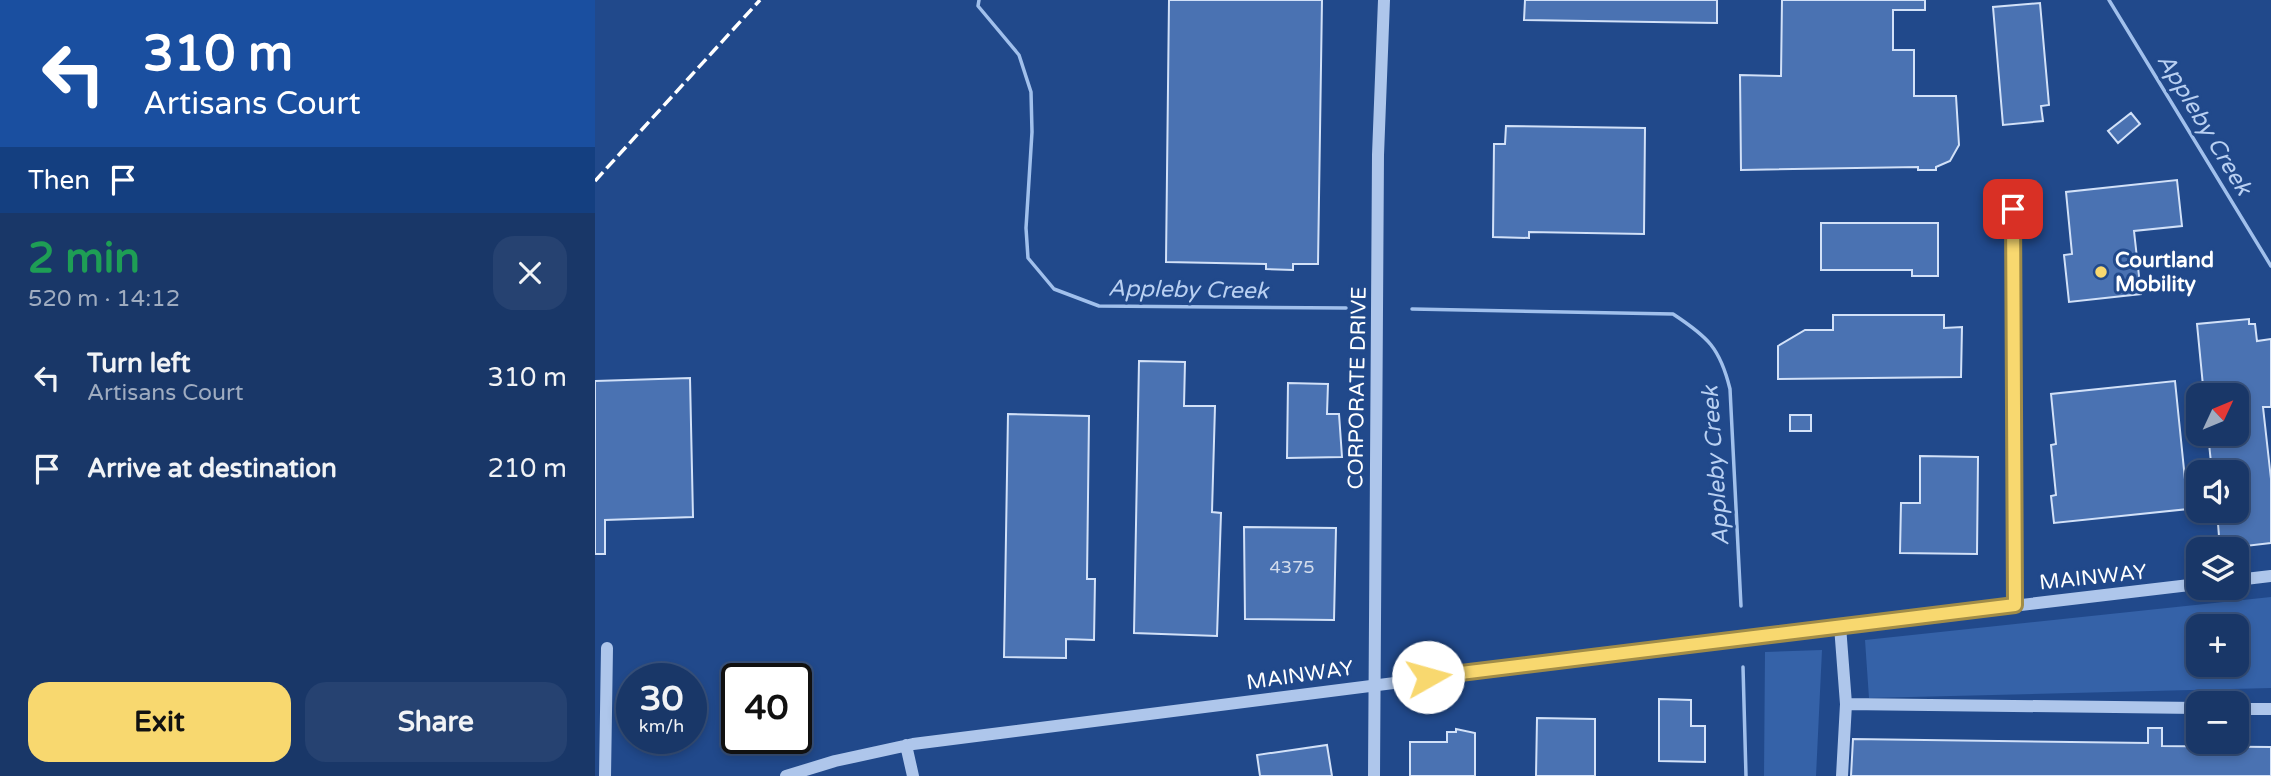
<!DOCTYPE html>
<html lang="en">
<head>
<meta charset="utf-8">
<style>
  body { margin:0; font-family:"Varela Round",sans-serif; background:#264271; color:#f1f3f6; height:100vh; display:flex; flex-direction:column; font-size:26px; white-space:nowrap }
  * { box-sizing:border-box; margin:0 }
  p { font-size:23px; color:#9facc0 }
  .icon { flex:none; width:38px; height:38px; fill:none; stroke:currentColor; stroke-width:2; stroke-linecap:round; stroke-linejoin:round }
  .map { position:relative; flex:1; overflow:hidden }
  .drawer { display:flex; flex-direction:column; background:#193768; width:595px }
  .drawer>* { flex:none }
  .guide { background:#1a4fa0; color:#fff; overflow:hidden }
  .needle { width:46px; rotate:46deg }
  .fabs { position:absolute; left:1591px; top:383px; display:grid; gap:14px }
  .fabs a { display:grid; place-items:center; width:63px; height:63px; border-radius:14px; background:#193768; box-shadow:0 4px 10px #0003,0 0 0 2px #37517c; font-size:35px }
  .speed { position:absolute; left:21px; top:663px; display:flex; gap:14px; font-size:35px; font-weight:700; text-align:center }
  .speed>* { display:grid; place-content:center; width:91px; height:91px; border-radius:50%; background:#193768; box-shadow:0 4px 10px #0003,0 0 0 2px #37517c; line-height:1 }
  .speed small { font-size:18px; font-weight:400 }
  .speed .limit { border:4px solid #111; border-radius:10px; background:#fff; color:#111 }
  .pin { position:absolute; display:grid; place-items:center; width:60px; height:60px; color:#fff; margin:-30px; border-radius:14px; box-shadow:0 4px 10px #0006 }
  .me { position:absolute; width:77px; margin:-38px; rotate:83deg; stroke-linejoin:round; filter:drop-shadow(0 0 5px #0008) }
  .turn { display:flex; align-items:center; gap:24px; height:147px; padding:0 28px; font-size:32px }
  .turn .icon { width:91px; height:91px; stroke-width:2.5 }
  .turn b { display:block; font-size:49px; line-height:60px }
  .then { display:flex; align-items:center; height:66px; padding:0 28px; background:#0003; gap:14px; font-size:26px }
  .round { display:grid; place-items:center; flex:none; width:74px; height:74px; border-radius:21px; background:#264271 }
  .head { display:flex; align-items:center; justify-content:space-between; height:119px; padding:0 28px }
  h1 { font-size:42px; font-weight:700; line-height:52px; color:#1e9e55 }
  .button { display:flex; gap:14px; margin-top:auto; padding:14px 28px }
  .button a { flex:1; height:80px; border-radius:21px; background:#f8d86f; color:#111; font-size:28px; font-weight:700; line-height:80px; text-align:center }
  .button a+a { background:#264271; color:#f1f3f6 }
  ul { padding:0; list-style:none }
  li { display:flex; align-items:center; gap:21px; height:91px; padding:0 28px }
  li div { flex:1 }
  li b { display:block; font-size:26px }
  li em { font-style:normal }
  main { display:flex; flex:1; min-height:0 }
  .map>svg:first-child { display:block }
  .green { fill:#3562a8; fill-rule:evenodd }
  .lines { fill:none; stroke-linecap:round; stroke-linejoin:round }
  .stream { stroke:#a1c0ec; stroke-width:3.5 }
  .building { fill:#4a72b2; stroke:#d2e1f8; stroke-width:2 }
  .minor { stroke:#aec6eb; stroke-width:12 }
  .rail { stroke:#fff; stroke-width:3.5; stroke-dasharray:12 5; stroke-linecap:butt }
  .route-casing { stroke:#a18c48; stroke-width:18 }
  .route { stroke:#f8d86f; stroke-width:12 }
  .poi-dot { fill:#f8d86f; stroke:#21498b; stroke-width:2.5 }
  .labels { text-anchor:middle; stroke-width:6; stroke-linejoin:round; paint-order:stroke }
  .number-label { font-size:18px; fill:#d2dcec }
  .poi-label { font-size:21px; font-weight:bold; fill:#fff; stroke:#21498b; text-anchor:start }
  .street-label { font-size:21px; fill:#fff; stroke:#21498b }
  .water-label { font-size:23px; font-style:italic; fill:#b9d0f2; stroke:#21498b }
</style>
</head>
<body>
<main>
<section class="drawer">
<div class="guide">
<div class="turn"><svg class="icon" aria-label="left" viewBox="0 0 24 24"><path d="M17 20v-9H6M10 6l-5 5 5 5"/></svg><div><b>310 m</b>Artisans Court</div></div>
<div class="then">Then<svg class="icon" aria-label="arrive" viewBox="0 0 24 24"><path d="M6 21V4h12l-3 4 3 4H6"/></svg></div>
</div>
<div class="head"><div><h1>2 min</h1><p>520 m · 14:12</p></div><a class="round"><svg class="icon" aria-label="close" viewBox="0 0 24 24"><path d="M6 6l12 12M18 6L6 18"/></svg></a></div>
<ul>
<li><svg class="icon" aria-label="left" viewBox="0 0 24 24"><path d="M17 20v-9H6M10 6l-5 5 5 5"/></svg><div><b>Turn left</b><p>Artisans Court</p></div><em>310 m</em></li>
<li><svg class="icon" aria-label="arrive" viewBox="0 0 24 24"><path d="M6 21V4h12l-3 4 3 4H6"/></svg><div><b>Arrive at destination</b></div><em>210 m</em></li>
</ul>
<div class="button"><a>Exit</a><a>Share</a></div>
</section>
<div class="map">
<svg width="1676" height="776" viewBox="0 0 1676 776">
  <rect width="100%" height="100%" fill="#21498b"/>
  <!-- green -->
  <path class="green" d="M1676,597v91l-402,10 -4,-58zM1603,626h39v39h-39z
    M1227,650l-6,126h-52l1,-124z"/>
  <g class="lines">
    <!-- stream -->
    <path class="stream" d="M384,0l-1,6 41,49 12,37 1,40 -6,96 2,30 26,31 45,17 247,2
      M1514,0l162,266
      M817,309l261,5c35,23 47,34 57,75l11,217
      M1148,667l3,109"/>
  </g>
  <!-- building -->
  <path class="building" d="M574,0h153l-4,264h-25v6l-27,-1v-5l-100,-2z
    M930,0h192v23l-193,-3z
    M1187,0h143v10h-32v40h21v46h42l3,49 -9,16 -14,6v3h-18v-3l-177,3 -1,-95 41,1z
    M1445,3l9,102 -8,1 2,15 -40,4 -10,-118z
    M1536,113l9,11 -22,19 -10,-12z
    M911,126l139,2 -1,106 -115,-2v6l-36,-1 1,-93h11z
    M1582,180l5,46 -48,5 7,63 -72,8 -5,-47 8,-1 -6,-62z
    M1226,223h117v53h-26v-6h-91z
    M1238,315h111v13l18,-1 -1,50 -183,2v-33l27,-16h28z
    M1654,319v5h6l2,17 14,-2v68h-8l8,72v64l-51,6 -3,-38h20v-39h-25l-4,-38h29v-38h-33l-7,-72z
    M544,361l46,1 -1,44h31l-3,106 9,1 -4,123 -83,-3z
    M95,378l3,139 -88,3v34h-10v-173z
    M1580,381l13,128 -134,14 -3,-27 5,-1 -5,-50 5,-1 -5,-50z
    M693,383l40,1 -1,30h12l3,43 -55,1z
    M413,414l81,2 -2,163h8l-1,61 -28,-1v19l-62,-1z
    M1195,415h21v16h-21z
    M1325,456l58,1 -1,97 -77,-1 1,-50h19z
    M649,527l92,1 -2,92 -89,-1z
    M1064,699l32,1v26h14v36l-46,-1z
    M942,718l58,1v57h-59z
    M1553,728h14v18l109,1v29h-420l2,-37 295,4z
    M861,729l19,4v43h-65v-34h37v-10h9z
    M732,745l5,31h-72l-3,-21z"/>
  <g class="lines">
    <!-- minor -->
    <path class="minor" d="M1418,190l2,415
      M1642,580l34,-4
      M1245,626l6,78
      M1642,709h34
      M311,745l7,31
      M10,776l2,-128
      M191,776l49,-15 78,-17 922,-117 363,-43
      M779,776l4,-621 6,-155
      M1247,776l4,-72 352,4"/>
    <!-- rail -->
    <path class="rail" d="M0,181l165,-181"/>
  </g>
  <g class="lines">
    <defs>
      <path id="route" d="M833,677l587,-72 -2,-396"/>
    </defs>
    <!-- route casing -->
    <use href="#route" class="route-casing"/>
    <!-- route -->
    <use href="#route" class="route"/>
  </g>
  <!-- markers -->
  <circle class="poi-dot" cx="1506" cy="272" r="7"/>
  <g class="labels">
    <!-- number labels -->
    <g class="number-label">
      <text x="697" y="573">4375</text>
    </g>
    <!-- poi labels -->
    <g class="poi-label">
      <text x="1520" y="267">Courtland<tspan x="1520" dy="24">Mobility</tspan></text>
    </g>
    <!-- street labels -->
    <g class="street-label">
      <text transform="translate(762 388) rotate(-89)" y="7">CORPORATE DRIVE</text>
      <text transform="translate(1498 577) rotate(-6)" y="7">MAINWAY</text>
      <text transform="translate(705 675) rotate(-8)" y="7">MAINWAY</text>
    </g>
    <!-- water labels -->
    <g class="water-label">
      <text transform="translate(1610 124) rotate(59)" y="8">Appleby Creek</text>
      <text transform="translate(593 289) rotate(1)" y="8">Appleby Creek</text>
      <text transform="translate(1120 466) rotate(-94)" y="8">Appleby Creek</text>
    </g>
  </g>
</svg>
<div class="fabs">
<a><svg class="needle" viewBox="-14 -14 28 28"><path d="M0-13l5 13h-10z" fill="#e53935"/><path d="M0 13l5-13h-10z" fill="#9facc0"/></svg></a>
<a><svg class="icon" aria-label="sound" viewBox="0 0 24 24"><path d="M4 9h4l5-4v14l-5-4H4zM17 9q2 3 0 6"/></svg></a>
<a><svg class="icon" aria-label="layers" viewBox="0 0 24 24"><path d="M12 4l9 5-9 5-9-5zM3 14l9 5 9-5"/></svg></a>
<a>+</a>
<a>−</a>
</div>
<div class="speed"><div>30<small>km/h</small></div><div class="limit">40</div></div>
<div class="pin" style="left:1418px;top:209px;background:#d93025"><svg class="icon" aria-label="arrive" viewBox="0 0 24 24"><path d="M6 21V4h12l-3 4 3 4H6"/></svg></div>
<svg class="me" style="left:833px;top:677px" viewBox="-20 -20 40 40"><circle r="19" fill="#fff"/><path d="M0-13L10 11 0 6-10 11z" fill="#f8d86f"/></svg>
</div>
</main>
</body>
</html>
